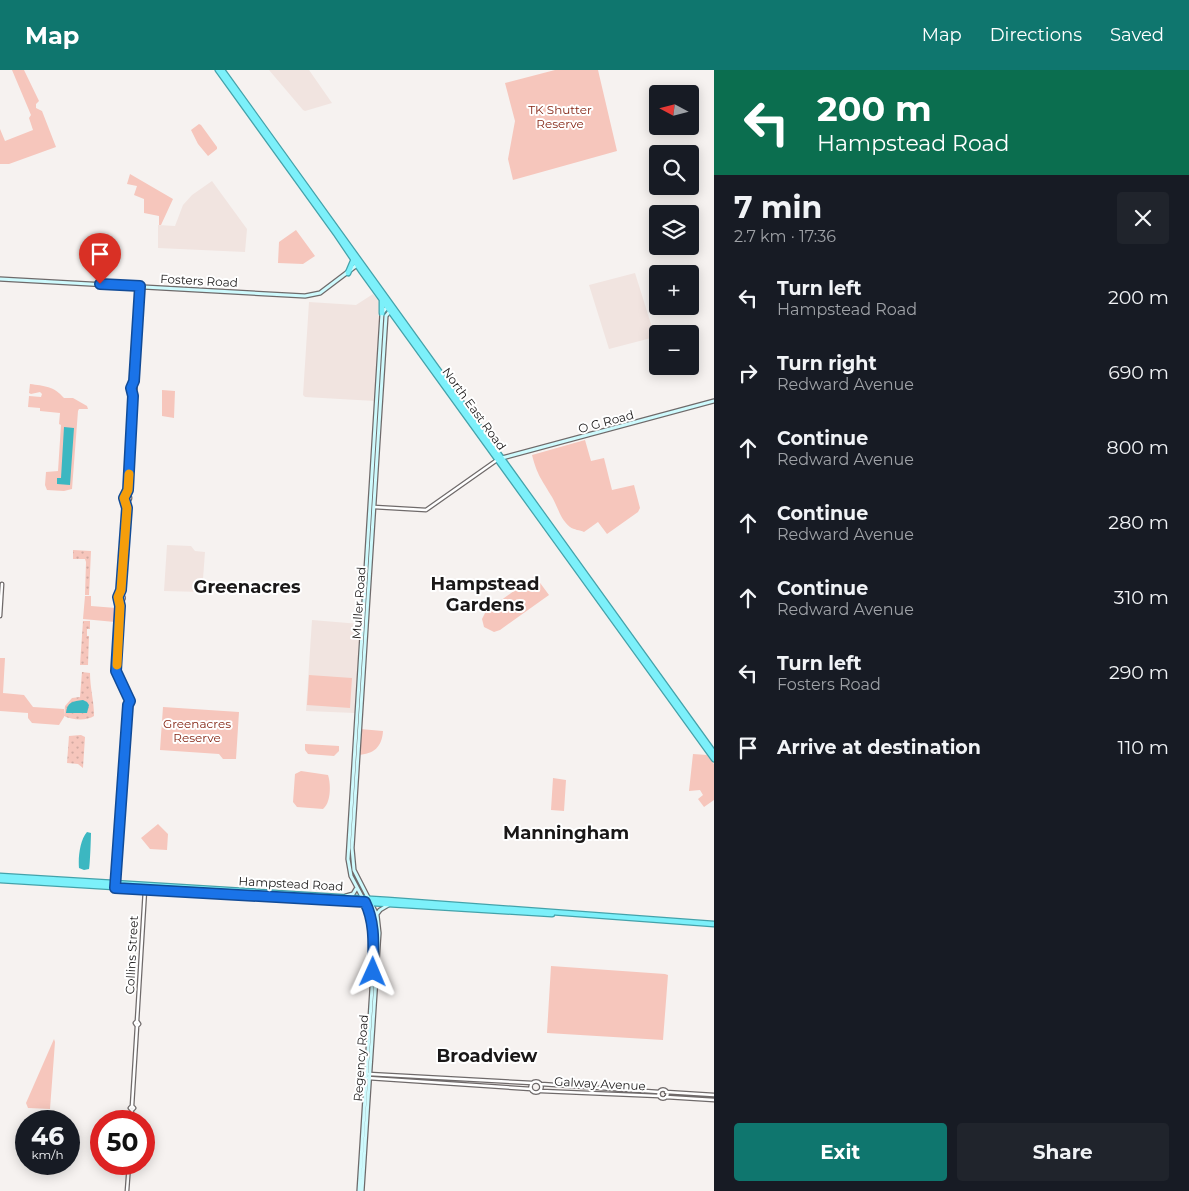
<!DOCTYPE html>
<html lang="en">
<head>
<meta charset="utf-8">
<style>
  body { margin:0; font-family:Montserrat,sans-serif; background:#20242c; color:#f1f3f6; height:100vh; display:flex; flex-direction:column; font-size:19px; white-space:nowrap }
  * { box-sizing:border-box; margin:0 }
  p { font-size:16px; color:#9ea1a6 }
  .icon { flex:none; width:28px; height:28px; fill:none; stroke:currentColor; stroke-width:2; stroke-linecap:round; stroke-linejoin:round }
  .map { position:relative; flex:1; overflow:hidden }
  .details { display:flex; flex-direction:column; background:#171b24; width:475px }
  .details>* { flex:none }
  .guide { background:#0b6e4f; color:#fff; overflow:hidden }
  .needle { width:32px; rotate:277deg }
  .buttons { position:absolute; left:649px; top:15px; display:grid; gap:10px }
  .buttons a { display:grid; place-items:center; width:50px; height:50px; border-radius:5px; background:#171b24; box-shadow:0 2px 12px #0003; font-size:25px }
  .speed { position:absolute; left:15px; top:1040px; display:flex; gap:10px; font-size:25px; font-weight:700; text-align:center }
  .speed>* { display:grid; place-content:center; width:65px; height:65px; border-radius:50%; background:#171b24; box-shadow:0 2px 12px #0003; line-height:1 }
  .speed small { font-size:12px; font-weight:400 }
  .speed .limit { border:8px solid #d22; background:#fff; color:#111 }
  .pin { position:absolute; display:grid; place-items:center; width:42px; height:42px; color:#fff; margin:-51px -21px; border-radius:50% 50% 50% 0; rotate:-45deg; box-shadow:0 0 5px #0007 }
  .pin .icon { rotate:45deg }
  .me { position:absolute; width:55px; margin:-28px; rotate:1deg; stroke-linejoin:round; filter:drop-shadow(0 0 4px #0008) }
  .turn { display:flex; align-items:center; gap:18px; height:105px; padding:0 20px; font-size:22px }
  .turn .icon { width:65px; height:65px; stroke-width:2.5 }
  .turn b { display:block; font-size:35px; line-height:42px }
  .round { display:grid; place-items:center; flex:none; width:52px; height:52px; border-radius:5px; background:#20242c }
  .head { display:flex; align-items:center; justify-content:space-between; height:85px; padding:0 20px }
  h1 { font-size:30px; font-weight:700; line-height:38px }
  .primary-button { display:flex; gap:10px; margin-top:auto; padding:10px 20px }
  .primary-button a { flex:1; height:58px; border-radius:5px; background:#0f766e; color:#fff; font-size:20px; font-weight:700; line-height:58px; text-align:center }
  .primary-button a+a { background:#20242c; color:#f1f3f6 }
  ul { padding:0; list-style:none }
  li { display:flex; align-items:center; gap:15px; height:75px; padding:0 20px }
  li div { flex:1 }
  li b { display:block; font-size:19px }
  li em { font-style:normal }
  header { display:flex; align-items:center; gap:30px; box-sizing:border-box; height:70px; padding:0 25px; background:#0f766e; color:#fff }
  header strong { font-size:24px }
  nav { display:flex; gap:28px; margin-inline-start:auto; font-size:18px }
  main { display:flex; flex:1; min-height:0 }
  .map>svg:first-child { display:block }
  .built { fill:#f1e4e0 }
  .grass { fill:url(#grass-dots) }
  .park { fill:#f6c6bc }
  .water { fill:#3cb7c1 }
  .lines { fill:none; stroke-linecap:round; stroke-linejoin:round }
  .tertiary-casing { stroke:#6f6a6a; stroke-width:5 }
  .secondary-casing { stroke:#6f6a6a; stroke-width:5.5 }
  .trunk-casing { stroke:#44a2aa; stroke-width:7 }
  .tertiary { stroke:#fff; stroke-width:2.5 }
  .secondary { stroke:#cefafd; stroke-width:3 }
  .trunk { stroke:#7cf0fa; stroke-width:4.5 }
  .route-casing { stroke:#114b97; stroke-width:12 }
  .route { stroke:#1a73e8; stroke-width:9 }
  .slow { stroke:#f59e0b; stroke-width:9 }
  .labels { text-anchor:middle; stroke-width:4; stroke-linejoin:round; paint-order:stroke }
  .park-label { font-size:12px; fill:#811f0d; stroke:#fff }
  .street-label { font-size:12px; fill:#1a1818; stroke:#fff }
  .district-label { font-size:18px; font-weight:bold; fill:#1a1818; stroke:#fff }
</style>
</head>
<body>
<header>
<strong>Map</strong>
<nav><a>Map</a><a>Directions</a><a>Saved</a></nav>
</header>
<main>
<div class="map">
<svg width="714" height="1121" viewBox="0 0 714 1121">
  <defs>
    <pattern id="grass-dots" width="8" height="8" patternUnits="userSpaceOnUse" patternTransform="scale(1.25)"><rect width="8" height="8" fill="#f6c6bc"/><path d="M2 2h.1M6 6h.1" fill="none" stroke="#d2a9a1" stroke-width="1.8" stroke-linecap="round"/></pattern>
  </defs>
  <rect width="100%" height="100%" fill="#f6f2f0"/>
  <!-- built -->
  <path class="built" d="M269,0h40l23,33 -27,8 -2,-1z
    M212,111l35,48 -2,23 -87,-4v-23l17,1 8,-21 9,-10z
    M635,203l20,64 -46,12 -20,-64z
    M373,224l7,8 -5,99 -70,-4 -2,-2 6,-93 47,3z
    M167,475l24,1 4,5 10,1 -3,40 -38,-1z
    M312,550l48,4 -5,89 -49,-2z"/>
  <!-- grass -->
  <path class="grass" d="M73,480l18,1 -2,44h-4l1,-33 -1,-3h-12z
    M83,551h7v8h-3v7h2l-1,29h-8z
    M82,602l8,1c0,15 4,28 4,43 -7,5 -22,4 -30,0l1,-10 7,-8 8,-1z
    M81,665l4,2 -2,31 -5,-4 -11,-1 2,-27z"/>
  <!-- park -->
  <path class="park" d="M12,0h12l15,31 -3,3v4l6,3 14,36 -47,17h-9v-35l5,12 28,-11 -4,-12 2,-3z
    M555,0h43l19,81 -104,29 -5,-21 7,-38 -10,-38z
    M199,54l2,1 16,22v2l-9,7 -10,-12 -7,-14z
    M130,104l43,25 -12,26h-2v-9l-15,-3v-14l-10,-4 3,-9 -10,-2z
    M296,160l19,26 -12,8 -25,-1 1,-21z
    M30,314c14,2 24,2 34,14h9l14,8 1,3h-9l-1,2 -6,78 -8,2 -17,-1 -2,-5 1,-13 12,-1 3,-46 -2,-1 1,-11 -20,-2v-3l-12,-1 1,-11 12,1 1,-3 -2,-2 -9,2 -2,-1z
    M162,320l13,1 -1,27 -12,-2z
    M585,370l6,21 13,-3 8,32 22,-5 6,23 -2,4 -31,22 -9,-12 -14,10c-4,-2 -10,-2 -14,-5 -10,-8 -12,-20 -18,-30 -10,-17 -15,-22 -20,-42z
    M535,506l14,19 -49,35 -6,2 -10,-5 -2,-8 4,-8z
    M85,526h6v10l25,2 -1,14 -32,-3z
    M0,588h5l-2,35 21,2 9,12 31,2v8l-5,8 -27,-2 -4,-5v-5l-28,-2z
    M309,605l43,3 -2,30 -43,-3z
    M163,637l76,5 -3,47h-13l-4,-5 -59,-4z
    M360,659l23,2c-1,16 -9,23 -25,24z
    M305,674l34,2v5l-5,5 -26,-2 -3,-4z
    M693,684l14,1 7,9v36l-10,7 -6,-8 5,-4 -3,-5 -11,1z
    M301,701l27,4c3,9 3,28 -5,34l-26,-2 -4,-5 2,-28z
    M553,708l13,2 -2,31 -13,-1z
    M158,754l10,10 -1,16 -17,-1 -9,-11z
    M551,896l114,8 3,1 -5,65 -116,-7z
    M54,969l1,3 -5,67 -22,-1 -2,-5z"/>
  <!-- water -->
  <path class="water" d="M64,357l10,1 -4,57 -13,-1v-6h4z
    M83,630l4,2 2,3 -2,8h-21c1,-11 7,-12 17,-13z
    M87,762l4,1c0,3 -1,34 -2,36l-5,1 -5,-2c-1,-11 1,-28 8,-36z"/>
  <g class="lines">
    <defs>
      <path id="tertiary" d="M130.5 318a2.5 2.5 0 1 1 5 0a2.5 2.5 0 1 1-5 0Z
        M135,316l5,-99
        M124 428a3 3 0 1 1 6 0a3 3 0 1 1-6 0Z
        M128,426l4,-106
        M374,437l52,3 71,-50
        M118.5 528a2.5 2.5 0 1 1 5 0a2.5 2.5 0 1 1-5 0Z
        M122,526l-1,-6 7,-89
        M0,546l2,-32
        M115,813l13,-178 2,-4 -14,-30 4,-65 -1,-6
        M137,951l-2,2 2,3 2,-2 -2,-3 8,-131
        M369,1004l163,9
        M368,1008l163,11
        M530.5 1017a5.5 5.5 0 1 1 11 0a5.5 5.5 0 1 1-11 0Z
        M541,1014l118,8
        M658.5 1024a4.5 4.5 0 1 1 9 0a4.5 4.5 0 1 1-9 0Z
        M541,1021l118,5
        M666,1022l48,3
        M666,1027l48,3
        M132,1036l-2,2 2,2 2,-2 -2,-2 5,-80
        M131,1051l1,-11
        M127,1121l2,-27"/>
      <path id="secondary" d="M0,209l305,17 15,-3 37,-28
        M502,388l212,-57
        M346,826l7,-2 3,-5
        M377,844l3,-4 10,-6
        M359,1121l14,-219v-46l-6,-20 -16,-30 -3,-17 34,-546 5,-6
        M362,1121l17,-258 -2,-18 -23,-45 -2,-22 32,-501 2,-31 4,-5"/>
      <path id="trunk" d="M218,0l119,165 25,37 352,487
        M222,0l492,683
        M348,203l6,-14
        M382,230v13
        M0,806l388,24 326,24
        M0,810l552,34"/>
    </defs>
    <!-- tertiary casing -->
    <use href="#tertiary" class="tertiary-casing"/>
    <!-- secondary casing -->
    <use href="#secondary" class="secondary-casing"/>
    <!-- trunk casing -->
    <use href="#trunk" class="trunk-casing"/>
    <!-- tertiary -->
    <use href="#tertiary" class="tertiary"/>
    <!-- secondary -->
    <use href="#secondary" class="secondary"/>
    <!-- trunk -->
    <use href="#trunk" class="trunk"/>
  </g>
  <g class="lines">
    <defs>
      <path id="route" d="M100,214l40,2 -6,95 -3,7 2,8 -5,94 -4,8 3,10 -6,82 -3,7 2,9 -4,65 14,30 -2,4 -13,183 250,14c11,22 8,47 8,70"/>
    </defs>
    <!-- route casing -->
    <use href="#route" class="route-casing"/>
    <!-- route -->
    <use href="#route" class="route"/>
    <!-- slow -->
    <path class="slow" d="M117,595l3,-59 -2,-9 3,-7 6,-82 -3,-10 4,-8 1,-16"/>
  </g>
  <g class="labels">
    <!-- park labels -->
    <g class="park-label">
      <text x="560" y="44">TK Shutter<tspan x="560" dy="14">Reserve</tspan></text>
      <text x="197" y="658">Greenacres<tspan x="197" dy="14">Reserve</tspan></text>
    </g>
    <!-- street labels -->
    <g class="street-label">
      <text transform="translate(199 211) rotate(3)" y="4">Fosters Road</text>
      <text transform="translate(474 339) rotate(54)" y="4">North East Road</text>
      <text transform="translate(606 352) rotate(-15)" y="4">O G Road</text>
      <text transform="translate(359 533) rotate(-86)" y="4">Muller Road</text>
      <text transform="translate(291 814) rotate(3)" y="4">Hampstead Road</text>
      <text transform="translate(132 885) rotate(-87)" y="4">Collins Street</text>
      <text transform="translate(361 988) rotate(-86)" y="4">Regency Road</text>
      <text transform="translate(600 1014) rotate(3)" y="4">Galway Avenue</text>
    </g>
    <!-- district labels -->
    <g class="district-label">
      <text x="485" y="520">Hampstead<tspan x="485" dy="21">Gardens</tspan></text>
      <text x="247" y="523">Greenacres</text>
      <text x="566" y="769">Manningham</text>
      <text x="487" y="992">Broadview</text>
    </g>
  </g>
</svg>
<div class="buttons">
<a><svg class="needle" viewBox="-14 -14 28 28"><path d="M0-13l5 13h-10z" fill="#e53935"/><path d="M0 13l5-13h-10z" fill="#9ea1a6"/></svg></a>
<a><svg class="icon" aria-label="search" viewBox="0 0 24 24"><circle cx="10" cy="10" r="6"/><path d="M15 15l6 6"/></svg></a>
<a><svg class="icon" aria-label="layers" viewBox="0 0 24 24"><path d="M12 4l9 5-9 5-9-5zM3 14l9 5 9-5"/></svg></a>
<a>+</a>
<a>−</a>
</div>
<div class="speed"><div>46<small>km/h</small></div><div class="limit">50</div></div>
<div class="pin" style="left:100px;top:214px;background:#d93025"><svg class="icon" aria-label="arrive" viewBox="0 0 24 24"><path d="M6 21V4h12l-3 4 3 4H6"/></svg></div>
<svg class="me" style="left:373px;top:902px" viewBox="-20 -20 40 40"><path d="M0-17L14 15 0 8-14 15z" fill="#1a73e8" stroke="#fff" stroke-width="4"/></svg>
</div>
<section class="details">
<div class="guide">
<div class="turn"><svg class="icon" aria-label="left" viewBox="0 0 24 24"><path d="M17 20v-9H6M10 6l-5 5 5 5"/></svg><div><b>200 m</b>Hampstead Road</div></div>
</div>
<div class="head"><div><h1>7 min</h1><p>2.7 km · 17:36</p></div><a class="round"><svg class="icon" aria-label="close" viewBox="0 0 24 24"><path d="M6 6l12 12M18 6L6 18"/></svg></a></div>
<ul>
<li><svg class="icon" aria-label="left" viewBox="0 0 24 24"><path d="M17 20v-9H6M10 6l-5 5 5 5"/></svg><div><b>Turn left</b><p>Hampstead Road</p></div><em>200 m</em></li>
<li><svg class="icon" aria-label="right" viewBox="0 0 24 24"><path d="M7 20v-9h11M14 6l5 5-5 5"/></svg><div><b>Turn right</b><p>Redward Avenue</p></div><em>690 m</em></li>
<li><svg class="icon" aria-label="ahead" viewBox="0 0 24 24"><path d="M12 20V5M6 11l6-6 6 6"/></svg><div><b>Continue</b><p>Redward Avenue</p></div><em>800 m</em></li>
<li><svg class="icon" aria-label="ahead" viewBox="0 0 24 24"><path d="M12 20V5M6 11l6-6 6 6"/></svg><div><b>Continue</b><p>Redward Avenue</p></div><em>280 m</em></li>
<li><svg class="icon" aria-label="ahead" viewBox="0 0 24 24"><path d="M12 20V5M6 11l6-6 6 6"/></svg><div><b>Continue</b><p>Redward Avenue</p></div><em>310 m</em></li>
<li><svg class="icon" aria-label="left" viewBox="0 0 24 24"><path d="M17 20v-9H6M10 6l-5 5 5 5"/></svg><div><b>Turn left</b><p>Fosters Road</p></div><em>290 m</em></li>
<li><svg class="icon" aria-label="arrive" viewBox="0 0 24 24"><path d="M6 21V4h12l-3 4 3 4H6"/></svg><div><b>Arrive at destination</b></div><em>110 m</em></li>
</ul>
<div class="primary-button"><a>Exit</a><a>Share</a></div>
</section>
</main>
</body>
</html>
